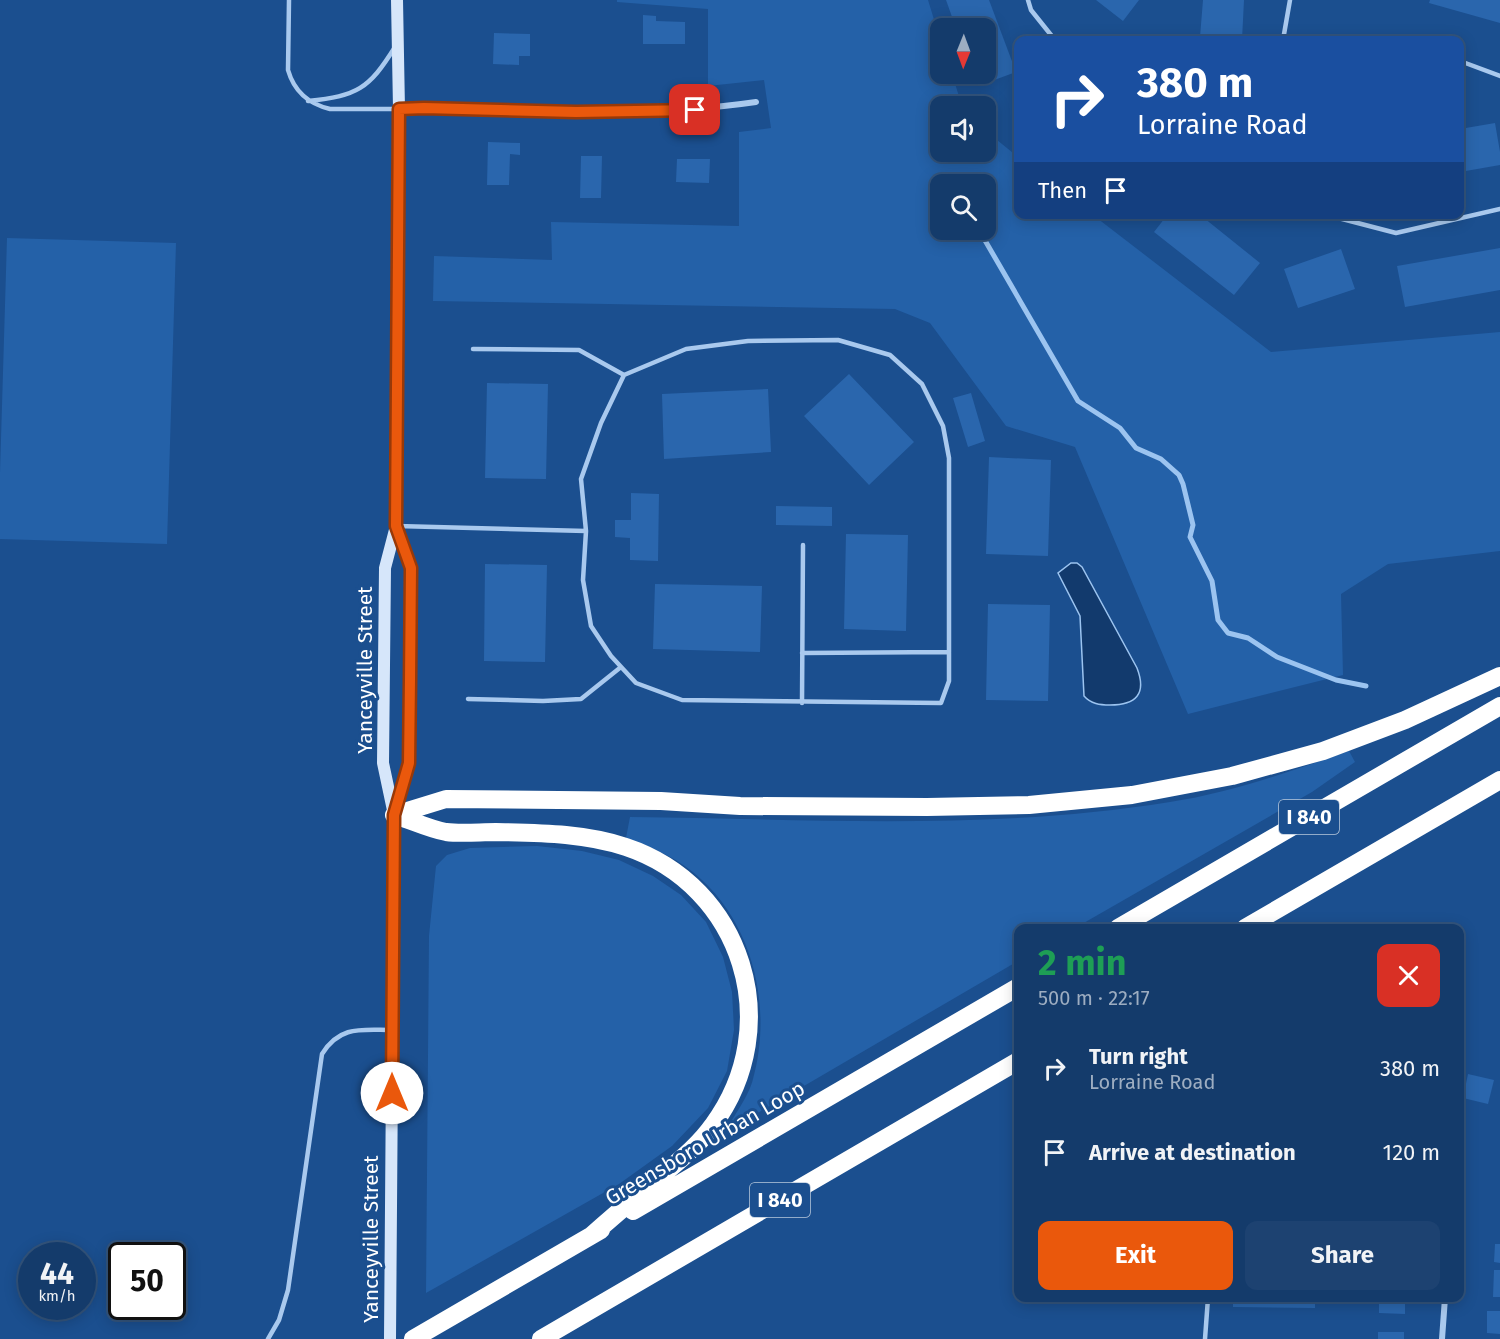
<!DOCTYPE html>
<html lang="en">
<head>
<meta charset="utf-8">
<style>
  body { margin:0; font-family:"Fira Sans",sans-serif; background:#1d4271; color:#f1f3f6; height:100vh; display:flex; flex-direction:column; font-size:22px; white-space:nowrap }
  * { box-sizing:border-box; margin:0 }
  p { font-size:20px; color:#9dadc1 }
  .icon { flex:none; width:33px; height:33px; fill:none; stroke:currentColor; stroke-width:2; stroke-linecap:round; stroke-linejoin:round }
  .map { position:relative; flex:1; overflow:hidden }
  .panel { position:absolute; left:1014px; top:924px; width:450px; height:378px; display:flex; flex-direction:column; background:#143b6b; border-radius:12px; box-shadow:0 3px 15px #0003,0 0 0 2px #33557e }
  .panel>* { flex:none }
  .guide { position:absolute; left:1014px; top:36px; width:450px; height:183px; border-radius:12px; box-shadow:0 3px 15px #0003,0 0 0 2px #33557e; background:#1a4fa0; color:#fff; overflow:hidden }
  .needle { width:39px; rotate:181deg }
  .fabs { position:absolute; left:930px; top:18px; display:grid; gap:12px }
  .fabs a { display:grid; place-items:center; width:66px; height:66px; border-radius:12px; background:#143b6b; box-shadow:0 3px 15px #0003,0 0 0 2px #33557e; font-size:30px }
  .speed { position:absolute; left:18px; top:1242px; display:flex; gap:12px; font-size:30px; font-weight:700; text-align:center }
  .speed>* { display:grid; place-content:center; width:78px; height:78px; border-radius:50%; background:#143b6b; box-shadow:0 3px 15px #0003,0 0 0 2px #33557e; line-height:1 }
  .speed small { font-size:15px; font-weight:400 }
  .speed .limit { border:3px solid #111; border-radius:9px; background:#fff; color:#111 }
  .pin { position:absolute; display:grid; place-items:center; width:51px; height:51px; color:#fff; margin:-26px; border-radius:12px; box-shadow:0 3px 9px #0006 }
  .me { position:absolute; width:66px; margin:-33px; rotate:0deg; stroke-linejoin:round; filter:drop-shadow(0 0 4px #0008) }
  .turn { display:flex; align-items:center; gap:21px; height:126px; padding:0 24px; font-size:27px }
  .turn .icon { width:78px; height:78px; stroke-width:2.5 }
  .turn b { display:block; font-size:42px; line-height:51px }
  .then { display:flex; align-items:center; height:57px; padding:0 24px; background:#0003; gap:12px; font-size:22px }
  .round { display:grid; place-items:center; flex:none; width:63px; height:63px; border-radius:12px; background:#1d4271 }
  .summary { display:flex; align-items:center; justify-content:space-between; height:102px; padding:0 24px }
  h1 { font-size:36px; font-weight:700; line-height:45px; color:#1e9e55 }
  .cta { display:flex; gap:12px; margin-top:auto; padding:12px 24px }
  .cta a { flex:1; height:69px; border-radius:12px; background:#ea580c; color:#fff; font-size:24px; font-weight:700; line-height:69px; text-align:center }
  .cta a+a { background:#1d4271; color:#f1f3f6 }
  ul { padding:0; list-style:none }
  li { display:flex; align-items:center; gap:18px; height:84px; padding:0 24px }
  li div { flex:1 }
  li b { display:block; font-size:22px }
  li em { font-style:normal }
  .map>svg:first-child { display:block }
  .green { fill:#2461a8; fill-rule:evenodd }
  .water { fill:#123a6d; stroke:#9cc4f0; stroke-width:1.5 }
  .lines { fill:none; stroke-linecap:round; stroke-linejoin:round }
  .stream { stroke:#9cc4f0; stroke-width:5 }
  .building { fill:#2a66ad }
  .lane { stroke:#a9c9ee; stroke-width:4.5 }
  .street { stroke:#a9c9ee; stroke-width:6 }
  .secondary { stroke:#d6e6fa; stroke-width:12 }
  .highway { stroke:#fff; stroke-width:18 }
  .route-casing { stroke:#983908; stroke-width:15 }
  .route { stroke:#ea580c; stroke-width:10 }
  .labels { text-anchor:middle; stroke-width:6; stroke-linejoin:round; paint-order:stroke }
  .shield { fill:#1b4f8f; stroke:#bbcadd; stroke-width:1.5 }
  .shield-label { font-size:20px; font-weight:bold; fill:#fff }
  .street-label { font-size:21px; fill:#fff; stroke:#1b4f8f }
</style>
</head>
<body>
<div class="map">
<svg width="1500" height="1339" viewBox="0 0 1500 1339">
  <rect width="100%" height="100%" fill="#1b4f8f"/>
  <!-- green -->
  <path class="green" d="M617,0h311l12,39v35h12l10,32h-22v46h46v-21l32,26v57l75,1 178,137 229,-20v219l-112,13 -47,30 2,81 -155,39 -113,-267 -69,-21 -76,-103 -35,-14 -462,-8 1,-45 118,4 -1,-38 188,4v-94l32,-4 -7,-48 -56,6v-77l-91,-7zM940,184h46v46h-46z
    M7,238l169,5 -9,301 -167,-5v-66z
    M1349,751l6,11 -43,30 -237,136h-57v33l-293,171c8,-15 24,-36 28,-53 19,-68 2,-150 -51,-199 -22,-21 -48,-32 -76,-42l4,-21c180,2 362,14 540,-15 61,-9 121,-31 179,-51z
    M537,846l45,5 37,9 34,16 28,19 25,27 17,35 9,35 2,38 -7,41 -19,37 -36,38 -53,38 -193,109 3,-357 7,-70 11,-11 23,-7z"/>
  <!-- water -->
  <path class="water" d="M1071,563h6l5,4 55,101c10,26 -1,37 -27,37 -10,0 -19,-1 -26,-9l-4,-80 -22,-43z"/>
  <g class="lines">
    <!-- stream -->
    <path class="stream" d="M979,230l99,171 42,27 16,20 25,11 18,16 4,9 10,41 -3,12 22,44 6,39 10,13 20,5 29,19 59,23 30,6"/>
  </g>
  <!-- building -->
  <path class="building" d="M946,0h43l27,72 -38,14 -5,-12h13v-46h-30z
    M1096,0h43l-16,21z
    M1203,0h41l-2,40 -42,-3z
    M1430,0h70v23l-71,-20z
    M643,15l13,1v5l29,1v22h-42z
    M494,33l36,1v22h-11v9l-26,-1z
    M1495,123l5,29v13l-40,7v-43z
    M488,142l32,1v12l-10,-1 -1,31h-22z
    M581,156h21l-1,42h-21z
    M677,159h33l-1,24 -33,-1z
    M1168,214h31l61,49 -26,32 -80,-63z
    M1500,248v42l-95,17 -8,-41z
    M1341,249l14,40 -57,19 -14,-39z
    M849,374l65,68 -45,43 -65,-69z
    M487,383l61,1 -2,95 -61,-1z
    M768,389l3,63 -107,7 -2,-65z
    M971,393l14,48 -17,6 -15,-49z
    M989,457l62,3 -3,96 -62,-2z
    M631,493l28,1 -1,67 -28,-1v-22l-15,-1v-17h16z
    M776,506l56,1v19l-56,-1z
    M846,534l62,1 -2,96 -62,-2z
    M485,564l62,1 -2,97 -61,-1z
    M655,584l107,2 -2,66 -107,-3z
    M988,604l62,1 -2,96 -62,-1z
    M1468,1074l26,6 -6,24 -25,-6z
    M1495,1244h5v19l-6,-1z
    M1494,1270h6v27h-7z
    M1233,1298h82v10l-82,-1z
    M1379,1298h26v16l-26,-1z
    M1487,1311h13v23l-13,-1z
    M1378,1332h26v7h-26z"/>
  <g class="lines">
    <!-- lane -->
    <path class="lane" d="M289,0l-1,70c6,21 21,34 42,39h69
      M1028,0l3,10 24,30
      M1283,40l7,-40
      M1460,61l40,15
      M308,101c49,-5 61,-12 87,-54
      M1323,214l73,19 104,-24
      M838,340l52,15 32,29 21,42 6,32v223l-8,22 -259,-3 -46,-17 -25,-27 -20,-30 -8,-46 3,-49 -5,-52 20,-56 23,-48 62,-26 62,-8z
      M473,349l106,1 45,25
      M397,526l189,5
      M802,653l147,-1
      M468,699l75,2 38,-2 40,-32
      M802,703l1,-158
      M268,1339l11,-19 9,-30 34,-236c18,-29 40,-24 70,-24
      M1205,1339l3,-41"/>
    <!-- street -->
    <path class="street" d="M399,109l25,-1c111,3 222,10 332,-6
      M1460,1194l3,-18
      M1442,1339l3,-41"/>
    <!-- secondary -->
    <path class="secondary" d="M395,812l14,-49 2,-194 -15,-43
      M390,1339l4,-524 -11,-52 2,-195 11,-42 3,-417 -2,-109"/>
    <!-- highway -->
    <path class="highway" d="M394,815l52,-16 215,2 79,5 187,1 102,-2 103,-10 100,-19 91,-25 82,-31 95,-44
      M394,815c17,5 35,14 52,17 16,2 34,0 50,0 43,1 88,1 130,15 117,39 160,179 87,278 -14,20 -33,35 -52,51 -23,19 -46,39 -69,59
      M1118,928l382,-222
      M1245,928l255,-148
      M633,1211l385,-224
      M413,1339l188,-109
      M541,1339l477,-278"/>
  </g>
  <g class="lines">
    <defs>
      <path id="route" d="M392,1093l2,-278 15,-52 1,-83 1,-112 -15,-42 3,-417 25,-1 152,4 119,-2"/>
    </defs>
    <!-- route casing -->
    <use href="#route" class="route-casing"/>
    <!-- route -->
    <use href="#route" class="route"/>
  </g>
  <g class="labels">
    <!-- shield labels -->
    <g class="shield">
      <rect x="1279" y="800" width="60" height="34" rx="4.5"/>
      <rect x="750" y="1183" width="60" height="34" rx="4.5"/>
    </g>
    <g class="shield-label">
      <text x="1309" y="824">I 840</text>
      <text x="780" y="1207">I 840</text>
    </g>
    <!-- street labels -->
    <g class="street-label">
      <text transform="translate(365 670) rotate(-90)" y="7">Yanceyville Street</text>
      <text transform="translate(705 1143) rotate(-30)" y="7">Greensboro Urban Loop</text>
      <text transform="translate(371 1239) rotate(-90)" y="7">Yanceyville Street</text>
    </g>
  </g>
</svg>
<div class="fabs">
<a><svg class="needle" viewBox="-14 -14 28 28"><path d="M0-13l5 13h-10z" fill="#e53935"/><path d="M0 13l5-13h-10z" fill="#9dadc1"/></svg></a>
<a><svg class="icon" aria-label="sound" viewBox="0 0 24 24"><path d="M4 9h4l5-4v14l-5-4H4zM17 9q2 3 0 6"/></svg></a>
<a><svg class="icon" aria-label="search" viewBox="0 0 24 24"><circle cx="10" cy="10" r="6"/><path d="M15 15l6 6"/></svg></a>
</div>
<div class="speed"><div>44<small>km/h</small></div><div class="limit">50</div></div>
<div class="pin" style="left:695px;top:110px;background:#d93025"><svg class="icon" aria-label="arrive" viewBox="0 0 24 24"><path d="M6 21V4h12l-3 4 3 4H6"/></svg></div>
<svg class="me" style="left:392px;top:1093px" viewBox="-20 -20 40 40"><circle r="19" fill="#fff"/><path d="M0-13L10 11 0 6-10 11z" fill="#ea580c"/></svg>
<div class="guide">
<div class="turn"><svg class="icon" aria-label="right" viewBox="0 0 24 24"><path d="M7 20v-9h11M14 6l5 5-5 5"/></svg><div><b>380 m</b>Lorraine Road</div></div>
<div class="then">Then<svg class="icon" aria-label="arrive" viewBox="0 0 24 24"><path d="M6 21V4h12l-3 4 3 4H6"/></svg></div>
</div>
<section class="panel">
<div class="summary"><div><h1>2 min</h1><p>500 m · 22:17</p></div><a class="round" style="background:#d93025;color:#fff"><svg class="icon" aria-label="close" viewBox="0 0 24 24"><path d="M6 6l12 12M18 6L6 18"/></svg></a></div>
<ul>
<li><svg class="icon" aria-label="right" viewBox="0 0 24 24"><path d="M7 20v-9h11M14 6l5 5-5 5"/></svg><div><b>Turn right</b><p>Lorraine Road</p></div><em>380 m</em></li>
<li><svg class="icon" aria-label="arrive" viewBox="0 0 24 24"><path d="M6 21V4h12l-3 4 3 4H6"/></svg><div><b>Arrive at destination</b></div><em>120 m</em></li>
</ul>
<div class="cta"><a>Exit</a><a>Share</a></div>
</section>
</div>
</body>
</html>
